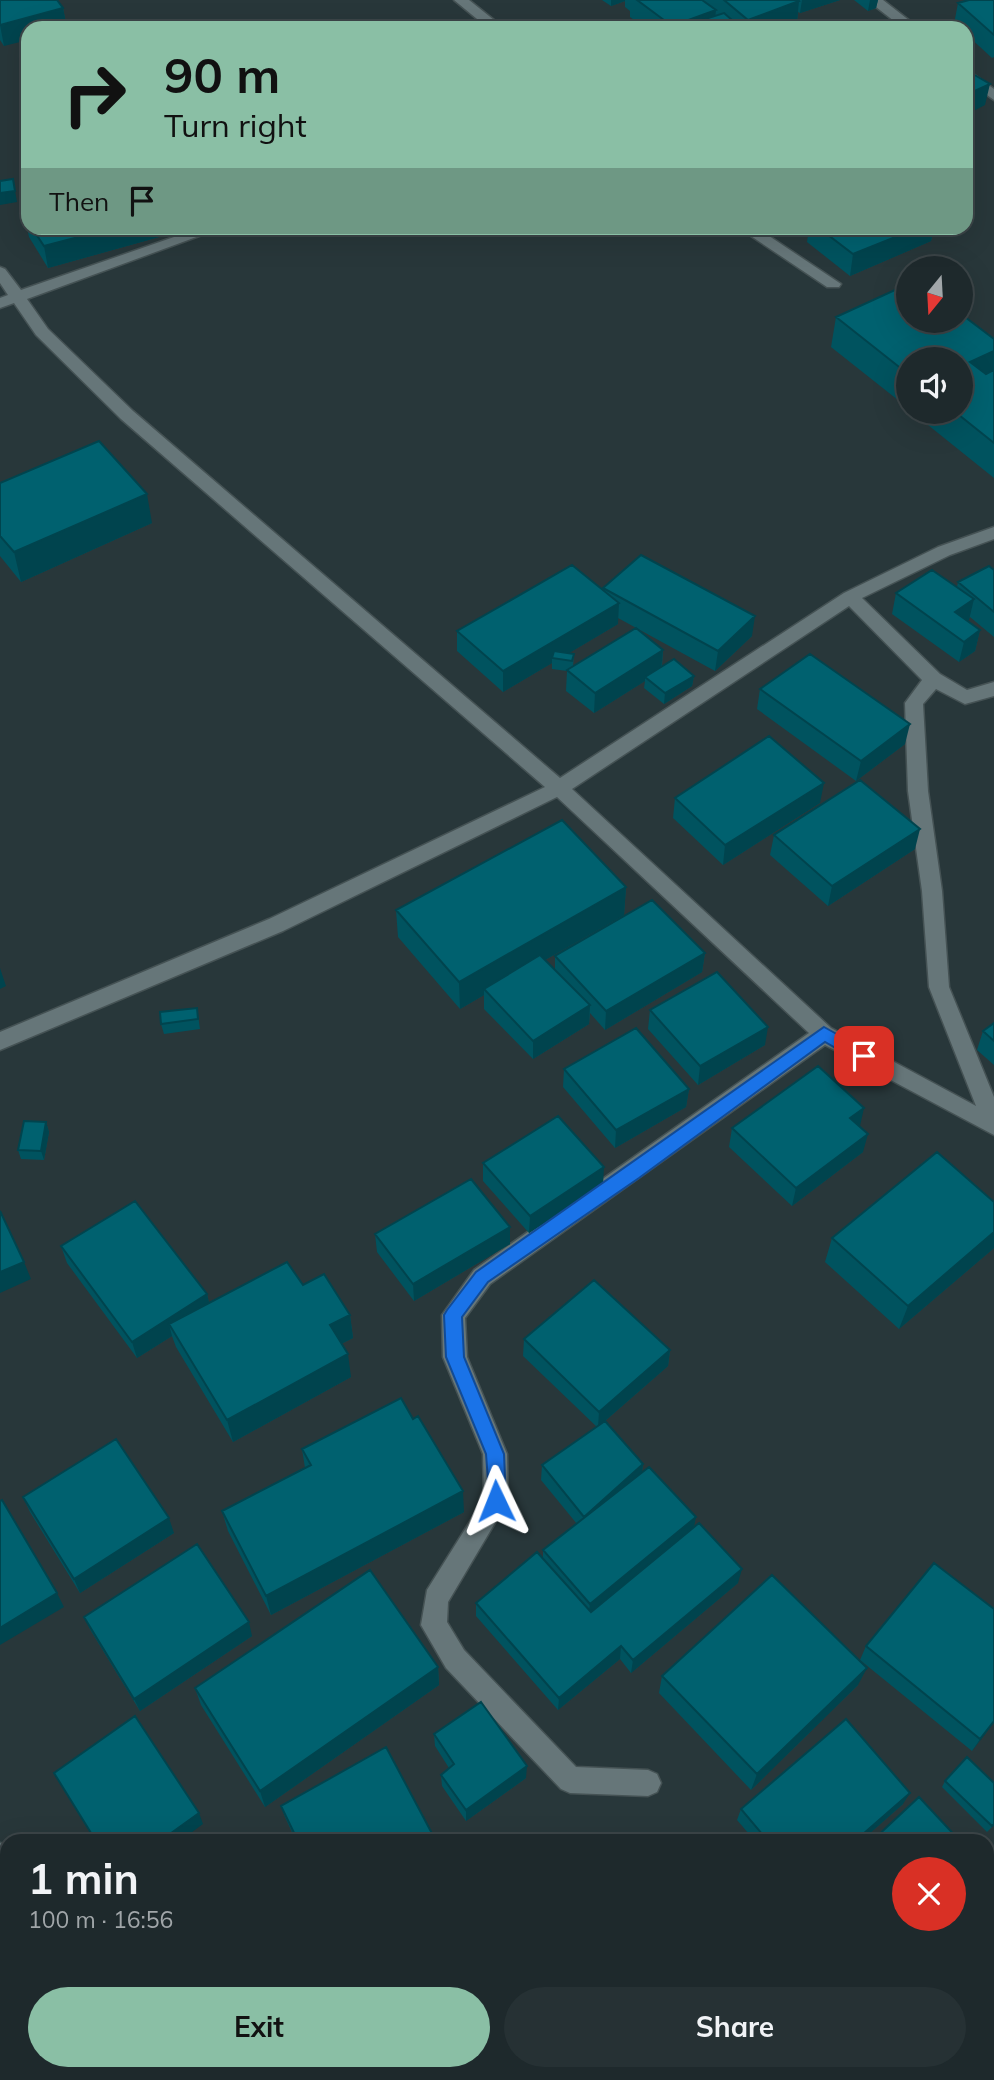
<!DOCTYPE html>
<html lang="en">
<head>
<meta charset="utf-8">
<style>
  body { margin:0; font-family:Mulish,sans-serif; background:#263134; color:#f1f3f6; height:100vh; display:flex; flex-direction:column; font-size:26px; white-space:nowrap }
  * { box-sizing:border-box; margin:0 }
  p { font-size:23px; color:#a1a6a9 }
  .icon { flex:none; width:38px; height:38px; fill:none; stroke:currentColor; stroke-width:2; stroke-linecap:round; stroke-linejoin:round }
  .map { position:relative; flex:1; overflow:hidden }
  .drawer { position:absolute; left:0px; top:1834px; width:994px; height:247px; display:flex; flex-direction:column; background:#1e292c; border-radius:21px 21px 0 0; box-shadow:0 7px 28px #0002,0 0 0 2px #3c4548 }
  .drawer>* { flex:none }
  .hud { position:absolute; left:21px; top:21px; width:952px; height:214px; border-radius:21px; box-shadow:0 7px 28px #0002,0 0 0 2px #3c4548; background:#8abfa5; color:#111; overflow:hidden }
  .needle { width:46px; rotate:198deg }
  .controls { position:absolute; left:896px; top:256px; display:grid; gap:14px }
  .controls a { display:grid; place-items:center; width:77px; height:77px; border-radius:50%; background:#1e292c; box-shadow:0 7px 28px #0002,0 0 0 2px #3c4548; font-size:35px }
  .pin { position:absolute; display:grid; place-items:center; width:60px; height:60px; color:#fff; margin:-30px; border-radius:14px; box-shadow:0 4px 10px #0006 }
  .me { position:absolute; width:77px; margin:-38px; rotate:358deg; stroke-linejoin:round; filter:drop-shadow(0 0 5px #0008) }
  .turn { display:flex; align-items:center; gap:24px; height:147px; padding:0 28px; font-size:32px }
  .turn .icon { width:91px; height:91px; stroke-width:2.5 }
  .turn b { display:block; font-size:49px; line-height:60px }
  .then { display:flex; align-items:center; height:66px; padding:0 28px; background:#0003; gap:14px; font-size:26px }
  .round { display:grid; place-items:center; flex:none; width:74px; height:74px; border-radius:37px; background:#263134 }
  .summary { display:flex; align-items:center; justify-content:space-between; height:119px; padding:0 28px }
  h1 { font-size:42px; font-weight:700; line-height:52px }
  .button { display:flex; gap:14px; margin-top:auto; padding:14px 28px }
  .button a { flex:1; height:80px; border-radius:42px; background:#8abfa5; color:#111; font-size:28px; font-weight:700; line-height:80px; text-align:center }
  .button a+a { background:#263134; color:#f1f3f6 }
  .map>svg:first-child { display:block }
  .lines { fill:none; stroke-linecap:round; stroke-linejoin:round }
  .street-casing { stroke:#455254; stroke-width:3 }
  .street { fill:#667679; fill-rule:evenodd }
  .wall { fill:#00535f }
  .shaded-wall { fill:#00444e }
  .building { fill:#00616f; stroke:#00444e; stroke-width:2 }
  .route { fill:#1a73e8; stroke:#114b97; stroke-width:2 }
</style>
</head>
<body>
<div class="map">
<svg width="994" height="2080" viewBox="0 0 994 2080">
  <rect width="100%" height="100%" fill="#28373a"/>
  <g class="lines">
    <defs>
      <path id="street" d="M454,0h15l35,28h-16z
        M867,0h16l36,28h-16z
        M966,69l28,20v11l-28,-20z
        M200,228h21l-194,71 21,30 85,82 427,367 284,-185 94,-46 56,-20v12l-44,16 -88,43 78,76 27,16 27,-8v14l-29,8 -29,-15 -13,15 5,87 14,100 7,96 45,110v38l-169,-90 -335,239 -25,34 2,39 40,97 1,47 -60,101 -1,20 17,28 112,117 72,3 9,4 4,9 -4,9 -9,4 -78,-3 -9,-4 -115,-121 -25,-43 6,-35 57,-91 -1,-45 -40,-97 -1,-42 32,-45 335,-237 -252,-236 -274,134 -283,119v-18l269,-113 276,-132 -424,-368 -85,-84 -22,-32 -14,5v-10l8,-3 -8,-12v-16l5,2 16,21zM849,606l73,74 -17,23 3,88 14,100 7,96 47,119 -145,-78 -259,-239z
        M739,228h18l84,56 -2,3h-12z
        M0,1843l7,2v37l-7,-2z"/>
    </defs>
    <!-- street casing -->
    <use href="#street" class="street-casing"/>
    <!-- street -->
    <use href="#street" class="street"/>
  </g>
  <!-- wall -->
  <path class="wall" d="M0,0l63,8 4,20h-39l-24,18 -4,-6z
    M602,0h238l-40,13 -2,-1 -1,10 -18,6h-134l-15,-11v-6l-5,-4v-6l-14,5z
    M854,0h24l-2,8 -8,3z
    M994,0v57l-2,1 -26,-24v-6h-7l-5,-4 4,-21z
    M28,214v14h149v4l-129,36 -19,-31 -5,-22z
    M809,228h125l-3,13 -81,35 -43,-34z
    M836,317l158,22v139l-66,-53 3,-14h30v-52h-53v49l-77,-61z
    M912,411h16l-10,5z
    M0,483l152,40 -131,59 -21,-26z
    M994,570v67l-24,-20 -3,4 13,9 -5,21 -16,11 -67,-48 4,-21 61,-6 1,-5z
    M603,588l149,48 -37,35 -97,-53v6l-49,29 5,1 -1,13 90,-17 -1,17 32,9 -2,10 -28,18 -20,-16 1,-7 -51,32 -28,-22 1,-20 -15,-2v-6l-49,29 -46,-41v-20l146,-41z
    M760,689l145,55 -49,37 -99,-72z
    M675,798l145,5 -97,62 -50,-47z
    M774,835l141,14 -87,57 -58,-51z
    M626,887l-2,28 -79,45 10,9v-13l150,-3 -3,19 -97,58 -15,-17 -1,11 -56,35 -49,-50v-14l-24,14 -62,-72 -2,-27z
    M197,1008l3,21 -36,5 -3,-10z
    M650,1010l115,35 -67,40 -50,-56z
    M994,1023v42l-17,-15 6,-19z
    M564,1069l125,20 -3,18 -71,41 -52,-61z
    M46,1122l3,10 -5,28 -23,-1 -3,-9z
    M732,1128l131,24 -71,54 -63,-59z
    M483,1163l120,22 -74,48 -46,-52z
    M994,1202v46l-95,81 -74,-67 7,-24z
    M510,1227v17l-96,57 -37,-49 -2,-18z
    M61,1246l146,48 2,9 94,-18 47,30 3,23 -12,6 10,33 -118,65 -57,-95 -4,-11 -35,22 -70,-95z
    M524,1339l146,11 -2,16 -63,55 38,43 -1,8 52,56 44,55 -107,90 -11,-14 -62,51 -82,-94v-13l67,-45v-8l34,-26 -36,-44 1,-15 55,-38 -74,-71z
    M302,1449l162,63 -193,103 -43,-84 -6,-20 83,-43z
    M23,1497l151,36 -94,60 -50,-81z
    M84,1617l168,19 -112,75 -49,-80z
    M866,1646l128,76 -22,29 -112,-91z
    M438,1667l1,18 -174,122 -64,-102 -6,-17z
    M662,1676l196,9 -107,105 -92,-97z
    M434,1734l92,44 -60,43 -24,-35 -1,-11 8,-7 -14,-22z
    M945,1781l49,2v42l-7,7 -45,-45z
    M903,1804l-42,37h-106l-18,-21 4,-11z
    M281,1806l155,35h-140l-11,-24z
    M625,2074h81l-6,6h-69z"/>
  <!-- shaded-wall -->
  <path class="shaded-wall" d="M611,0h14v1l-14,5z
    M802,0h38l-40,13z
    M870,0h8l-2,8 -8,3z
    M799,1l-2,21 -18,6h-32l1,-8z
    M63,8l4,20h-39v12l-24,6 -4,-21z
    M716,10l-2,18h-42v-2z
    M990,84l-5,21 -19,10v-20z
    M13,179l4,23 -17,3v-12z
    M113,228h64v4l-129,36 -4,-22z
    M918,228h16l-3,13 -81,35 3,-22z
    M994,351v26l-29,14 5,-29z
    M919,411h9l-10,5z
    M147,494l5,29 -131,59 -7,-30z
    M974,599l-5,21 -19,13 5,-21z
    M619,603l-1,21 -59,35 -7,-1v5l-49,29v-21z
    M755,616l-3,20 -37,35 3,-20z
    M980,630l-5,21 -16,11 5,-20z
    M663,650l-2,21 -16,6v4l-51,32 1,-20z
    M694,676l-2,10 -28,18 1,-11z
    M910,724l-5,20 -49,37 5,-20z
    M824,783l-4,20 -97,62 2,-20z
    M920,829l-5,20 -87,57 4,-20z
    M626,887l-2,28 -137,78 -3,-4v6l-24,14 -1,-27z
    M705,953l-3,19 -97,58 1,-19z
    M0,968l6,18 -6,3z
    M590,1005l-1,19 -56,35v-18z
    M768,1027l-3,18 -67,40 2,-19z
    M689,1089l-3,18 -71,41 1,-18z
    M864,1108l-4,18 -10,-8z
    M46,1122l3,10 -5,28 -3,-9z
    M868,1134l-5,18 -71,54 4,-18z
    M604,1167l-1,18 -74,48 1,-17z
    M510,1227v17l-96,57 -1,-17z
    M994,1232v16l-95,81 9,-23z
    M24,1262l7,17 -31,14v-21z
    M207,1294l4,17 -42,13 3,12 -35,22 -5,-16z
    M350,1315l3,23 -20,10 -3,-23z
    M670,1350l-2,16 -70,61 1,-15z
    M348,1354l3,23 -118,65 -6,-22z
    M643,1464l-2,16 -59,51 2,-14z
    M463,1491l1,21 -193,103 -5,-19z
    M696,1517l-3,15 -105,85 2,-13z
    M169,1518l5,15 -94,60 -6,-14z
    M742,1569l-4,14 -107,90 2,-13z
    M57,1593l7,14 -64,38v-17z
    M249,1622l3,14 -112,75 -6,-12z
    M621,1646l-1,13 -62,51 1,-12z
    M438,1667l1,18 -174,122 -5,-16z
    M867,1668l-9,17 -107,105 6,-16z
    M994,1721v1l-22,29 8,-12z
    M527,1766l-1,12 -60,43v-11z
    M910,1793l-7,11 -42,37h-6z
    M199,1813l4,11 -23,17h-20z
    M0,1964l7,10v4l-7,-10z
    M7,2008v16l-7,5v-15z"/>
  <!-- building -->
  <path class="building" d="M0,0h57l6,8 -63,17z
    M637,0h65l14,10 -44,16z
    M724,0h74l1,1 -51,19z
    M969,0h25v35l-36,-32z
    M724,13l17,15 -61,-1z
    M966,70l24,14 -24,11z
    M13,179l2,12 -15,2v-12z
    M32,228h81l-69,18z
    M819,228h99l-65,26z
    M908,284v36h53v-6l33,25v12l-24,11 16,12 8,-4v73l-40,-32h7v-28l7,-3 -7,-6v-15h-53v15l-72,-57z
    M99,441l48,53 -133,58 -14,-16v-53z
    M641,555l114,61 -37,35 -115,-63z
    M572,565l47,38 -116,68 -46,-40z
    M989,566l5,4v42l-36,-30z
    M932,570l42,29 -19,13 25,18 -16,12 -68,-49z
    M636,628l27,22 -68,43 -28,-23z
    M554,651l20,3 -2,7 -20,-3z
    M810,654l100,70 -49,37 -101,-72z
    M674,659l20,17 -29,17 -20,-16z
    M769,736l55,47 -99,62 -50,-47z
    M860,780l60,49 -88,57 -58,-51z
    M562,820l64,67 -167,95 -63,-72z
    M652,900l53,53 -99,58 -51,-55z
    M540,955l50,50 -57,36 -49,-52z
    M717,972l51,55 -68,39 -50,-56z
    M197,1008l1,11 -37,5 -1,-12z
    M994,1023v18l-11,-10z
    M636,1028l53,61 -73,41 -52,-61z
    M818,1066l46,42 -14,10 18,16 -72,54 -64,-60z
    M558,1116l46,51 -74,49 -47,-53z
    M24,1121l22,1 -5,29 -23,-1z
    M937,1152l57,50v30l-86,74 -76,-68z
    M471,1179l39,48 -97,57 -38,-50z
    M135,1201l72,93 -75,48 -71,-96z
    M0,1211l24,51 -24,10z
    M287,1262l16,23 21,-11 26,41 -20,10 18,29 -121,66 -58,-96z
    M594,1280l76,70 -71,62 -75,-73z
    M401,1398l12,21 5,-3 45,75 -197,105 -44,-85 89,-46 -9,-16z
    M605,1421l38,43 -59,53 -42,-52z
    M116,1439l53,79 -95,61 -51,-82z
    M649,1467l47,50 -106,87 -47,-54z
    M2,1500l55,93 -57,35v-127z
    M699,1523l43,46 -109,91 -12,-14 -62,52 -83,-95 61,-51 54,60z
    M197,1544l52,78 -115,77 -50,-82z
    M934,1563l60,46v112l-14,18 -114,-93z
    M370,1570l68,97 -178,124 -65,-103z
    M772,1575l95,93 -110,106 -95,-98z
    M481,1702l46,64 -61,44 -25,-35 13,-11 -20,-30z
    M135,1716l64,97 -39,28h-64l-42,-68z
    M846,1719l64,74 -55,48h-87l-27,-32z
    M386,1747l50,94h-138l-17,-35z
    M967,1757l27,26v41l-2,2 -47,-45z
    M919,1797l41,44h-88z
    M994,1898v141l-7,7v-141z
    M0,1968l7,10v30l-7,6z
    M7,2018v56h47l4,6h-58v-56z
    M634,2074h69l-6,6h-58z
    M731,2074h82l6,6h-94z"/>
  <!-- route -->
  <path class="route" d="M824,1027l45,25v9h-11l-33,-19 -186,136 -151,104 -26,35 2,40 40,97 2,47 -3,6 -7,3 -6,-3 -4,-53 -40,-97 -2,-42 3,-5 29,-38z"/>
</svg>
<div class="controls">
<a><svg class="needle" viewBox="-14 -14 28 28"><path d="M0-13l5 13h-10z" fill="#e53935"/><path d="M0 13l5-13h-10z" fill="#a1a6a9"/></svg></a>
<a><svg class="icon" aria-label="sound" viewBox="0 0 24 24"><path d="M4 9h4l5-4v14l-5-4H4zM17 9q2 3 0 6"/></svg></a>
</div>
<div class="pin" style="left:864px;top:1056px;background:#d93025"><svg class="icon" aria-label="arrive" viewBox="0 0 24 24"><path d="M6 21V4h12l-3 4 3 4H6"/></svg></div>
<svg class="me" style="left:496px;top:1501px" viewBox="-20 -20 40 40"><path d="M0-17L14 15 0 8-14 15z" fill="#1a73e8" stroke="#fff" stroke-width="4"/></svg>
<div class="hud">
<div class="turn"><svg class="icon" aria-label="right" viewBox="0 0 24 24"><path d="M7 20v-9h11M14 6l5 5-5 5"/></svg><div><b>90 m</b>Turn right</div></div>
<div class="then">Then<svg class="icon" aria-label="arrive" viewBox="0 0 24 24"><path d="M6 21V4h12l-3 4 3 4H6"/></svg></div>
</div>
<section class="drawer">
<div class="summary"><div><h1>1 min</h1><p>100 m · 16:56</p></div><a class="round" style="background:#d93025;color:#fff"><svg class="icon" aria-label="close" viewBox="0 0 24 24"><path d="M6 6l12 12M18 6L6 18"/></svg></a></div>
<div class="button"><a>Exit</a><a>Share</a></div>
</section>
</div>
</body>
</html>
